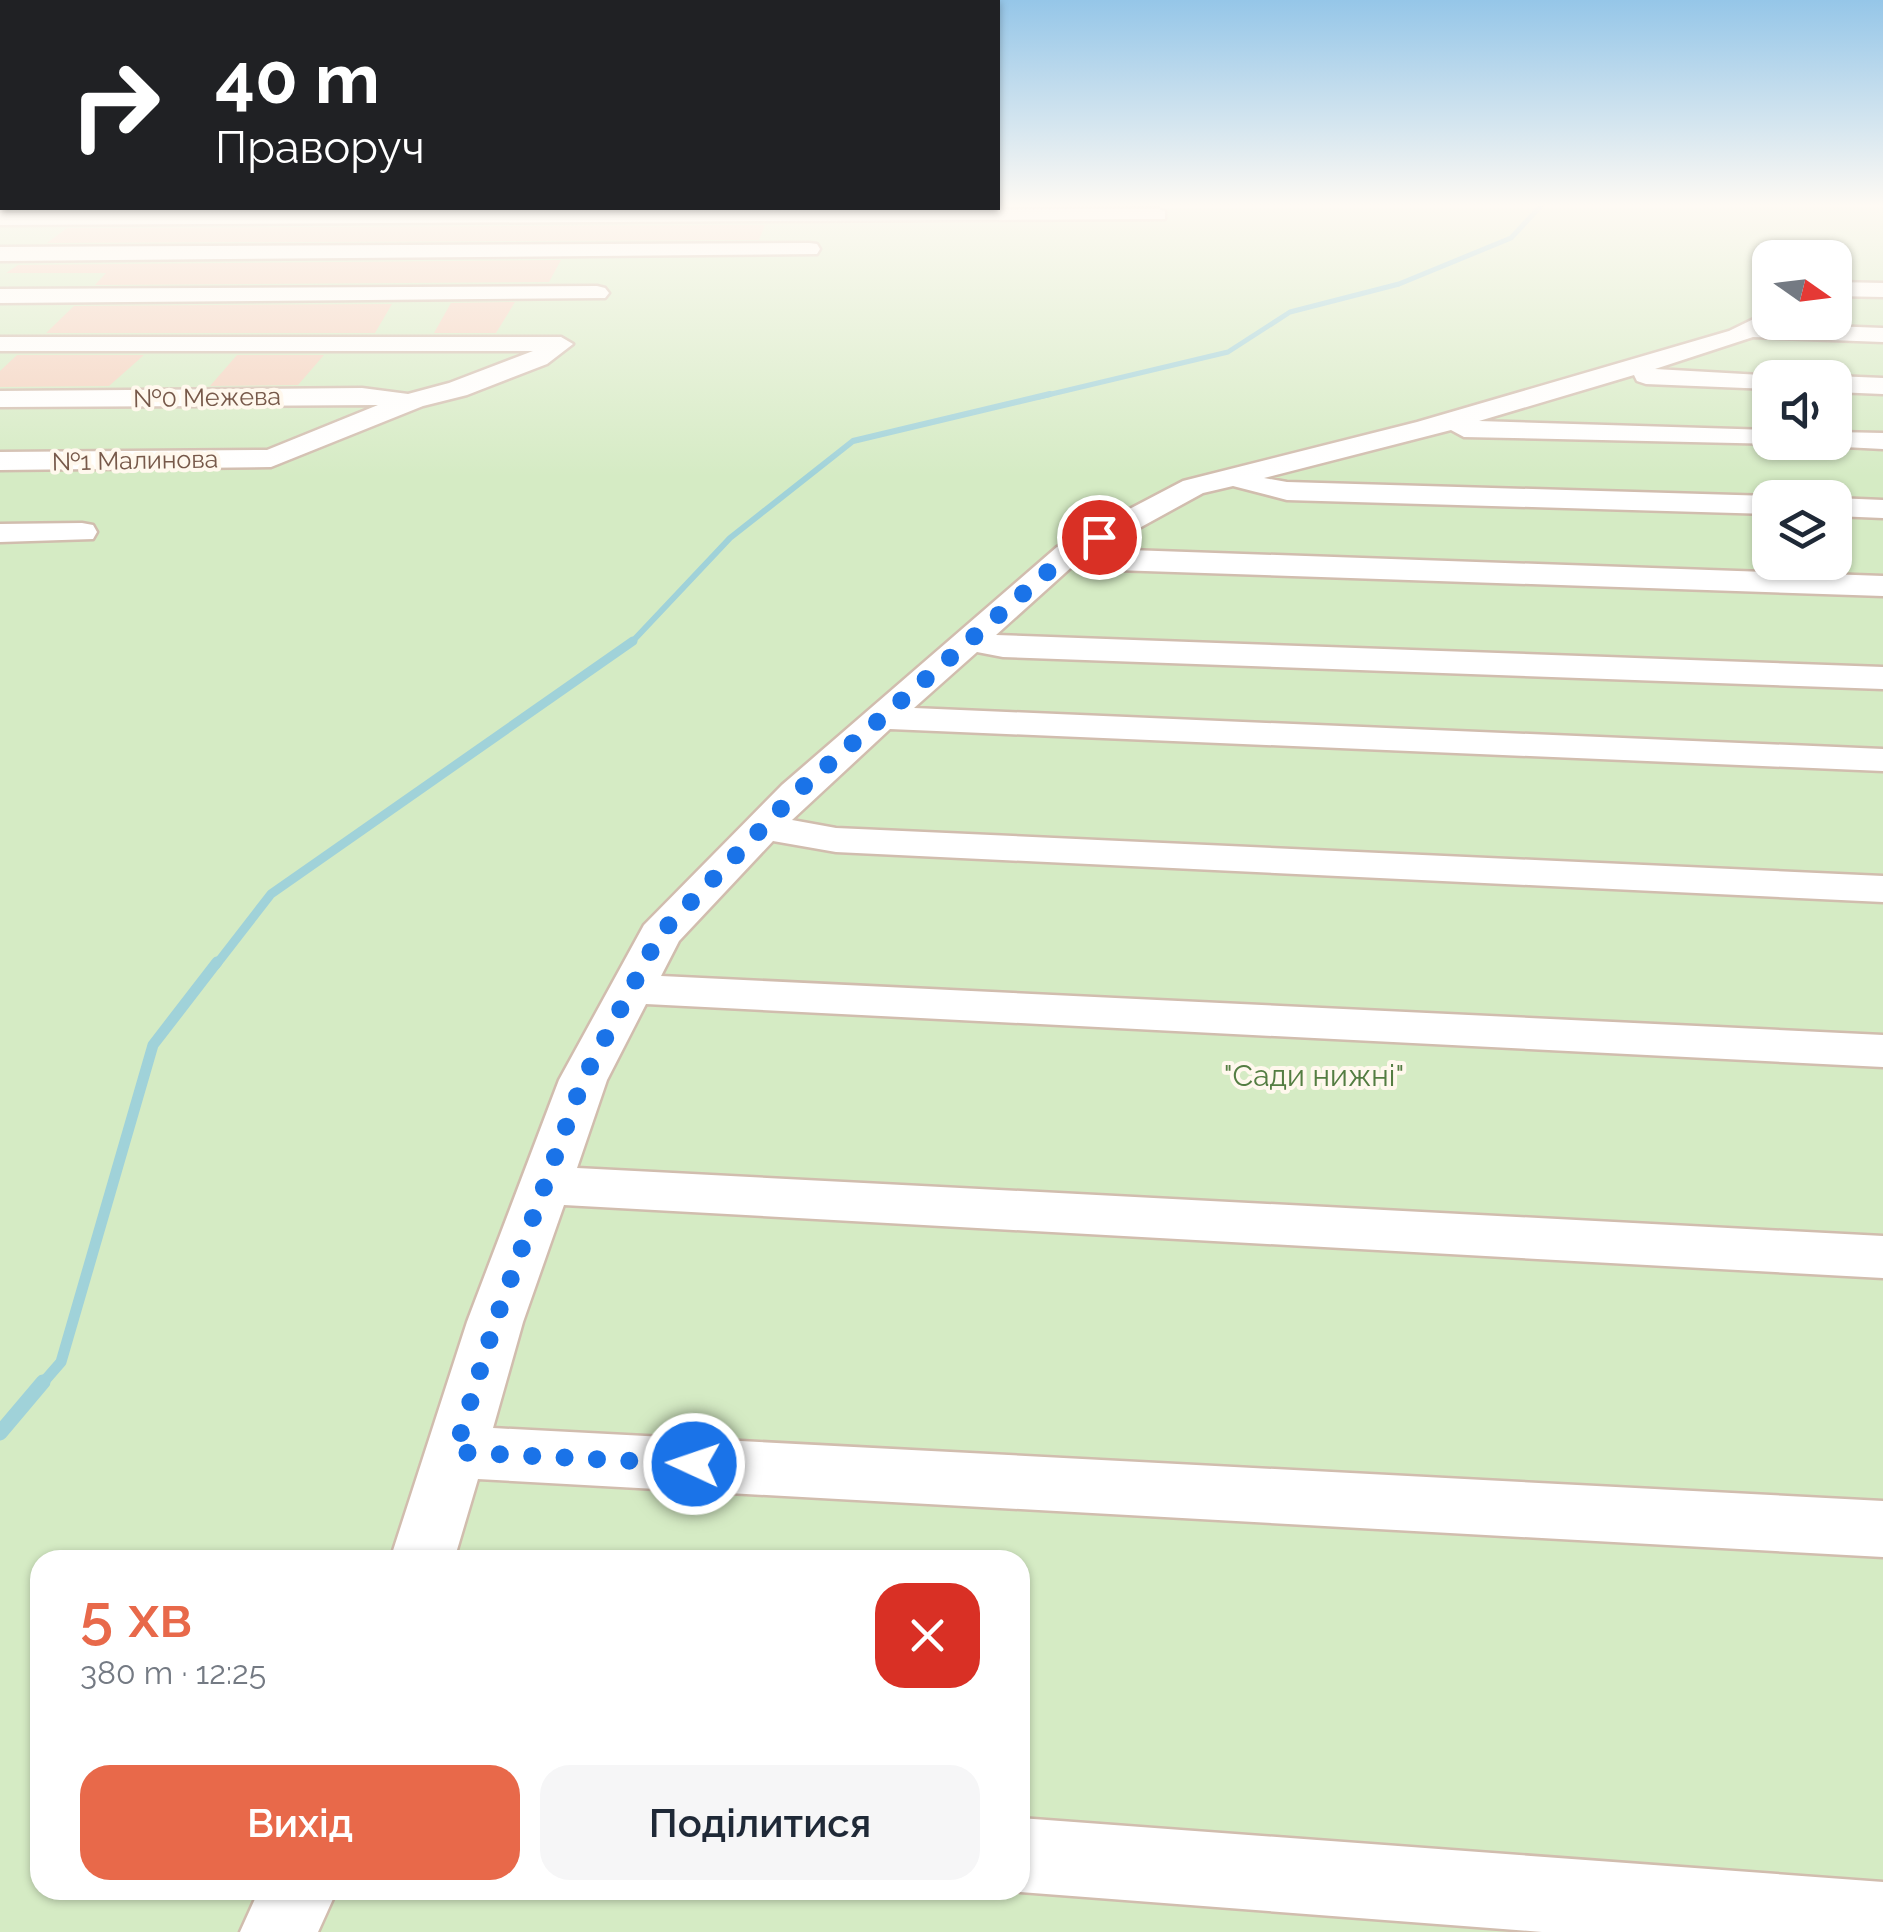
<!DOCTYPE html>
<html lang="uk">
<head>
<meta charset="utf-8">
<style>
  body { margin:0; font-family:Raleway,sans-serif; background:#f6f6f7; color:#1f2937; height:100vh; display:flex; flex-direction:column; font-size:38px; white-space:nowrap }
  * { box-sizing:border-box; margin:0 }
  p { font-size:32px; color:#747a83 }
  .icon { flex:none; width:55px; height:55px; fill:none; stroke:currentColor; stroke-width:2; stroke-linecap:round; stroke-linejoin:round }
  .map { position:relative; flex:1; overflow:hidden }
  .side { position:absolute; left:30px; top:1550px; width:1000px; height:350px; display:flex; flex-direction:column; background:#fff; border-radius:30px; box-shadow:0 2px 8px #0004 }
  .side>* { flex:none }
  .top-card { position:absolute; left:0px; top:0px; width:1000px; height:210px; box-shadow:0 2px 8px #0004; background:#202124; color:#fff; overflow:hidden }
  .needle { width:65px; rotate:104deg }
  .tools { position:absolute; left:1752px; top:240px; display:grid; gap:20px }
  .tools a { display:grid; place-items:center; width:100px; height:100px; border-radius:20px; background:#fff; box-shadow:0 2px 8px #0004; font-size:50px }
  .pin { position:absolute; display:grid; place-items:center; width:85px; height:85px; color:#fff; margin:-42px; border:5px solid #fff; border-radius:50%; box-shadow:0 2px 10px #0007 }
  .me { position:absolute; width:110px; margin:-55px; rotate:273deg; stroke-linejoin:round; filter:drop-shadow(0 0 8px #0008) }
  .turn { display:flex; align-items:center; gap:35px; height:210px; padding:0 50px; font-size:45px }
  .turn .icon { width:130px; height:130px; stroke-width:2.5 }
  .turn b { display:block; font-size:70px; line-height:85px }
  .round { display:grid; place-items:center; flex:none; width:105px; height:105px; border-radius:30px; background:#f6f6f7 }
  .summary { display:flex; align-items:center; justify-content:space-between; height:170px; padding:0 50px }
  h1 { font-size:60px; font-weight:600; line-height:75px; color:#e8694a }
  .button { display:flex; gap:20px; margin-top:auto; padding:20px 50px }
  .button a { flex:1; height:115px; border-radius:30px; background:#e8694a; color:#fff; font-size:40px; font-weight:600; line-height:115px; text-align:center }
  .button a+a { background:#f6f6f7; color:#1f2937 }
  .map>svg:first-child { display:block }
  .green { fill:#d5ebc4; fill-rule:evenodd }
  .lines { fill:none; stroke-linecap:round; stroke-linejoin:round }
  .stream-far4 { stroke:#a0d2d9; stroke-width:5 }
  .stream-far3 { stroke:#a0d2d9; stroke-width:6 }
  .stream-far2 { stroke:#a0d2d9; stroke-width:9 }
  .stream-far1 { stroke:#a0d2d9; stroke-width:11 }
  .stream { stroke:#a0d2d9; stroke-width:15 }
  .building { fill:#f3d1be }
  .minor-casing { stroke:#d1bdae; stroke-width:5 }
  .minor { fill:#fff; fill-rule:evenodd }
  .route { stroke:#1a73e8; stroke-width:18; stroke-dasharray:0 32.4 }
  .labels { text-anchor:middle; stroke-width:8; stroke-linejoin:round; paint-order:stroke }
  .far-street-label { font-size:25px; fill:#77594a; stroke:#fff8ed }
  .park-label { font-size:30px; fill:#547d42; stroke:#fff8ed }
</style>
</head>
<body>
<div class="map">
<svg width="1883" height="1932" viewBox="0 0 1883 1932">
  <rect width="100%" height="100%" fill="#fdf4e7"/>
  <!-- green -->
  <path class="green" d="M1883,207v1725h-1883v-1719l9,-5zM1770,258h65v64h-65zM1770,378h65v64h-65zM1770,498h65v64h-65zM40,1560h980v330h-980z"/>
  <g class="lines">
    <!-- stream-far4 -->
    <path class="stream-far4" d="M1039,397l189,-45 62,-40 109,-28 112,-46 29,-31"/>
    <!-- stream-far3 -->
    <path class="stream-far3" d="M631,643l99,-105 123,-97 197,-47"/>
    <!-- stream-far2 -->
    <path class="stream-far2" d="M216,965l55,-71 362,-253"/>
    <!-- stream-far1 -->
    <path class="stream-far1" d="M41,1385l20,-23 92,-317 64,-83"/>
    <!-- stream -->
    <path class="stream" d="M0,1433l43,-51"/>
  </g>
  <!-- building -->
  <path class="building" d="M765,225l-6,15 -712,3 20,-15z
    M561,260l-12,22 -454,3 11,-12h-100l12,-8z
    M515,302l-19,31h-62l17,-30z
    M392,304l-17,29h-329l28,-27z
    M17,355h127l-35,31 -109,1v-16z
    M237,355h87l-26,30 -88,1z"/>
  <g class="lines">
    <defs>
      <path id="minor" d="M1158,209l7,2v8l-1165,6v-12z
        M809,243l8,1 3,5 -3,5 -817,7v-14z
        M1835,282l48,1v14l-48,-1z
        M597,286l8,2 4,5 -4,5 -605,5v-14z
        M1770,311v11l7,2 106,4v14l-130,-5 -98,32 124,7 -9,2v11l-124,-5 -9,-3 -3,-6 -155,46 291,9v12l10,2 -316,-7 -13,-7 -187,48 23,4 483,14 6,2h-6v16l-483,-14 -54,-14 -30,7 -102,56 782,27v20l-768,-26 -40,-6 -79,71 887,32v22l-880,-32 -26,-5 -63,56 969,41v22l-993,-42 -98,91 44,8 1047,48v26l-1047,-50 -63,-11 -94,100 -18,35 1222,59v32l-1237,-63 -39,76 -30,88 1306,68v42l-1319,-73 -41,117 -30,106 1390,73v56l-1405,-78 -24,81h-64l77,-238 92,-242 85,-155 138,-140 275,-238 126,-66 234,-59 312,-91z
        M0,337h561l12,7 -26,20 -80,31 -44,11 -152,61 -271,3v-18l267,-2 111,-45 -378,2v-16l362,-3 46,6 41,-11 84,-32h-533z
        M1835,376l48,2v16l-48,-2v-14h-5z
        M1835,432l48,1v16l-58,-3 -2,-4h12z
        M1835,498l48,2v18l-48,-2z
        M82,523l11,2 4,7 -4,7 -93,3v-18z
        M1020,1818l863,64v50h-341l-522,-40 -5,-2h5z
        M259,1890h78l-19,42h-78z"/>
    </defs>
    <!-- minor casing -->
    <use href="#minor" class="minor-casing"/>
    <!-- minor -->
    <use href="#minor" class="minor"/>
  </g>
  <!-- sky -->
  <linearGradient id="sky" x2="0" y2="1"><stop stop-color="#95c6e8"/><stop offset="0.43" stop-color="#fefaf4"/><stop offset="1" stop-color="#fefaf4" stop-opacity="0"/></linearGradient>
  <rect width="1883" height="477" fill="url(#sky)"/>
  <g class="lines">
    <!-- route -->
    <path class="route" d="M694,1464l-239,-12 40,-130 88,-242 77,-146 136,-141 272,-239 31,-17"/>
  </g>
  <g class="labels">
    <!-- far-street labels -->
    <g class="far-street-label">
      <text transform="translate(207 397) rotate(-1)" y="9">№0 Межева</text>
      <text transform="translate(135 460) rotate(-1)" y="9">№1 Малинова</text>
    </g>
    <!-- park labels -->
    <g class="park-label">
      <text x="1314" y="1086">"Сади нижні"</text>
    </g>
  </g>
</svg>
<div class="tools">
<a><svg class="needle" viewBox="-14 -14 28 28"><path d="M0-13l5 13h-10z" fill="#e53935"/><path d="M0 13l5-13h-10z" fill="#747a83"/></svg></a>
<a><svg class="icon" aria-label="sound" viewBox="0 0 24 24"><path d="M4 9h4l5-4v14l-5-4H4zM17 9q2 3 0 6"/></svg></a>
<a><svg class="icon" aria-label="layers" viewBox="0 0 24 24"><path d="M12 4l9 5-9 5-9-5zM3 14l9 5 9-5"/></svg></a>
</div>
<div class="pin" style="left:1099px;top:537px;background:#d93025"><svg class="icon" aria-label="arrive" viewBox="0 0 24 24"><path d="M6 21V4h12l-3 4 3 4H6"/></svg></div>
<svg class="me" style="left:694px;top:1464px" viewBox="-20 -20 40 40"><circle r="17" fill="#1a73e8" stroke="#fff" stroke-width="3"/><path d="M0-11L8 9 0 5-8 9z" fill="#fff"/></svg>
<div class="top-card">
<div class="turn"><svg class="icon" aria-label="right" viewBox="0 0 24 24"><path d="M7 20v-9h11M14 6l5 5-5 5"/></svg><div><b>40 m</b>Праворуч</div></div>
</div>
<section class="side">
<div class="summary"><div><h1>5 хв</h1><p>380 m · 12:25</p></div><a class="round" style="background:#d93025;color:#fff"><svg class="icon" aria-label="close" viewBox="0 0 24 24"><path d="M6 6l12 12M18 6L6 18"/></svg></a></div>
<div class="button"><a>Вихід</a><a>Поділитися</a></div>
</section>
</div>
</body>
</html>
